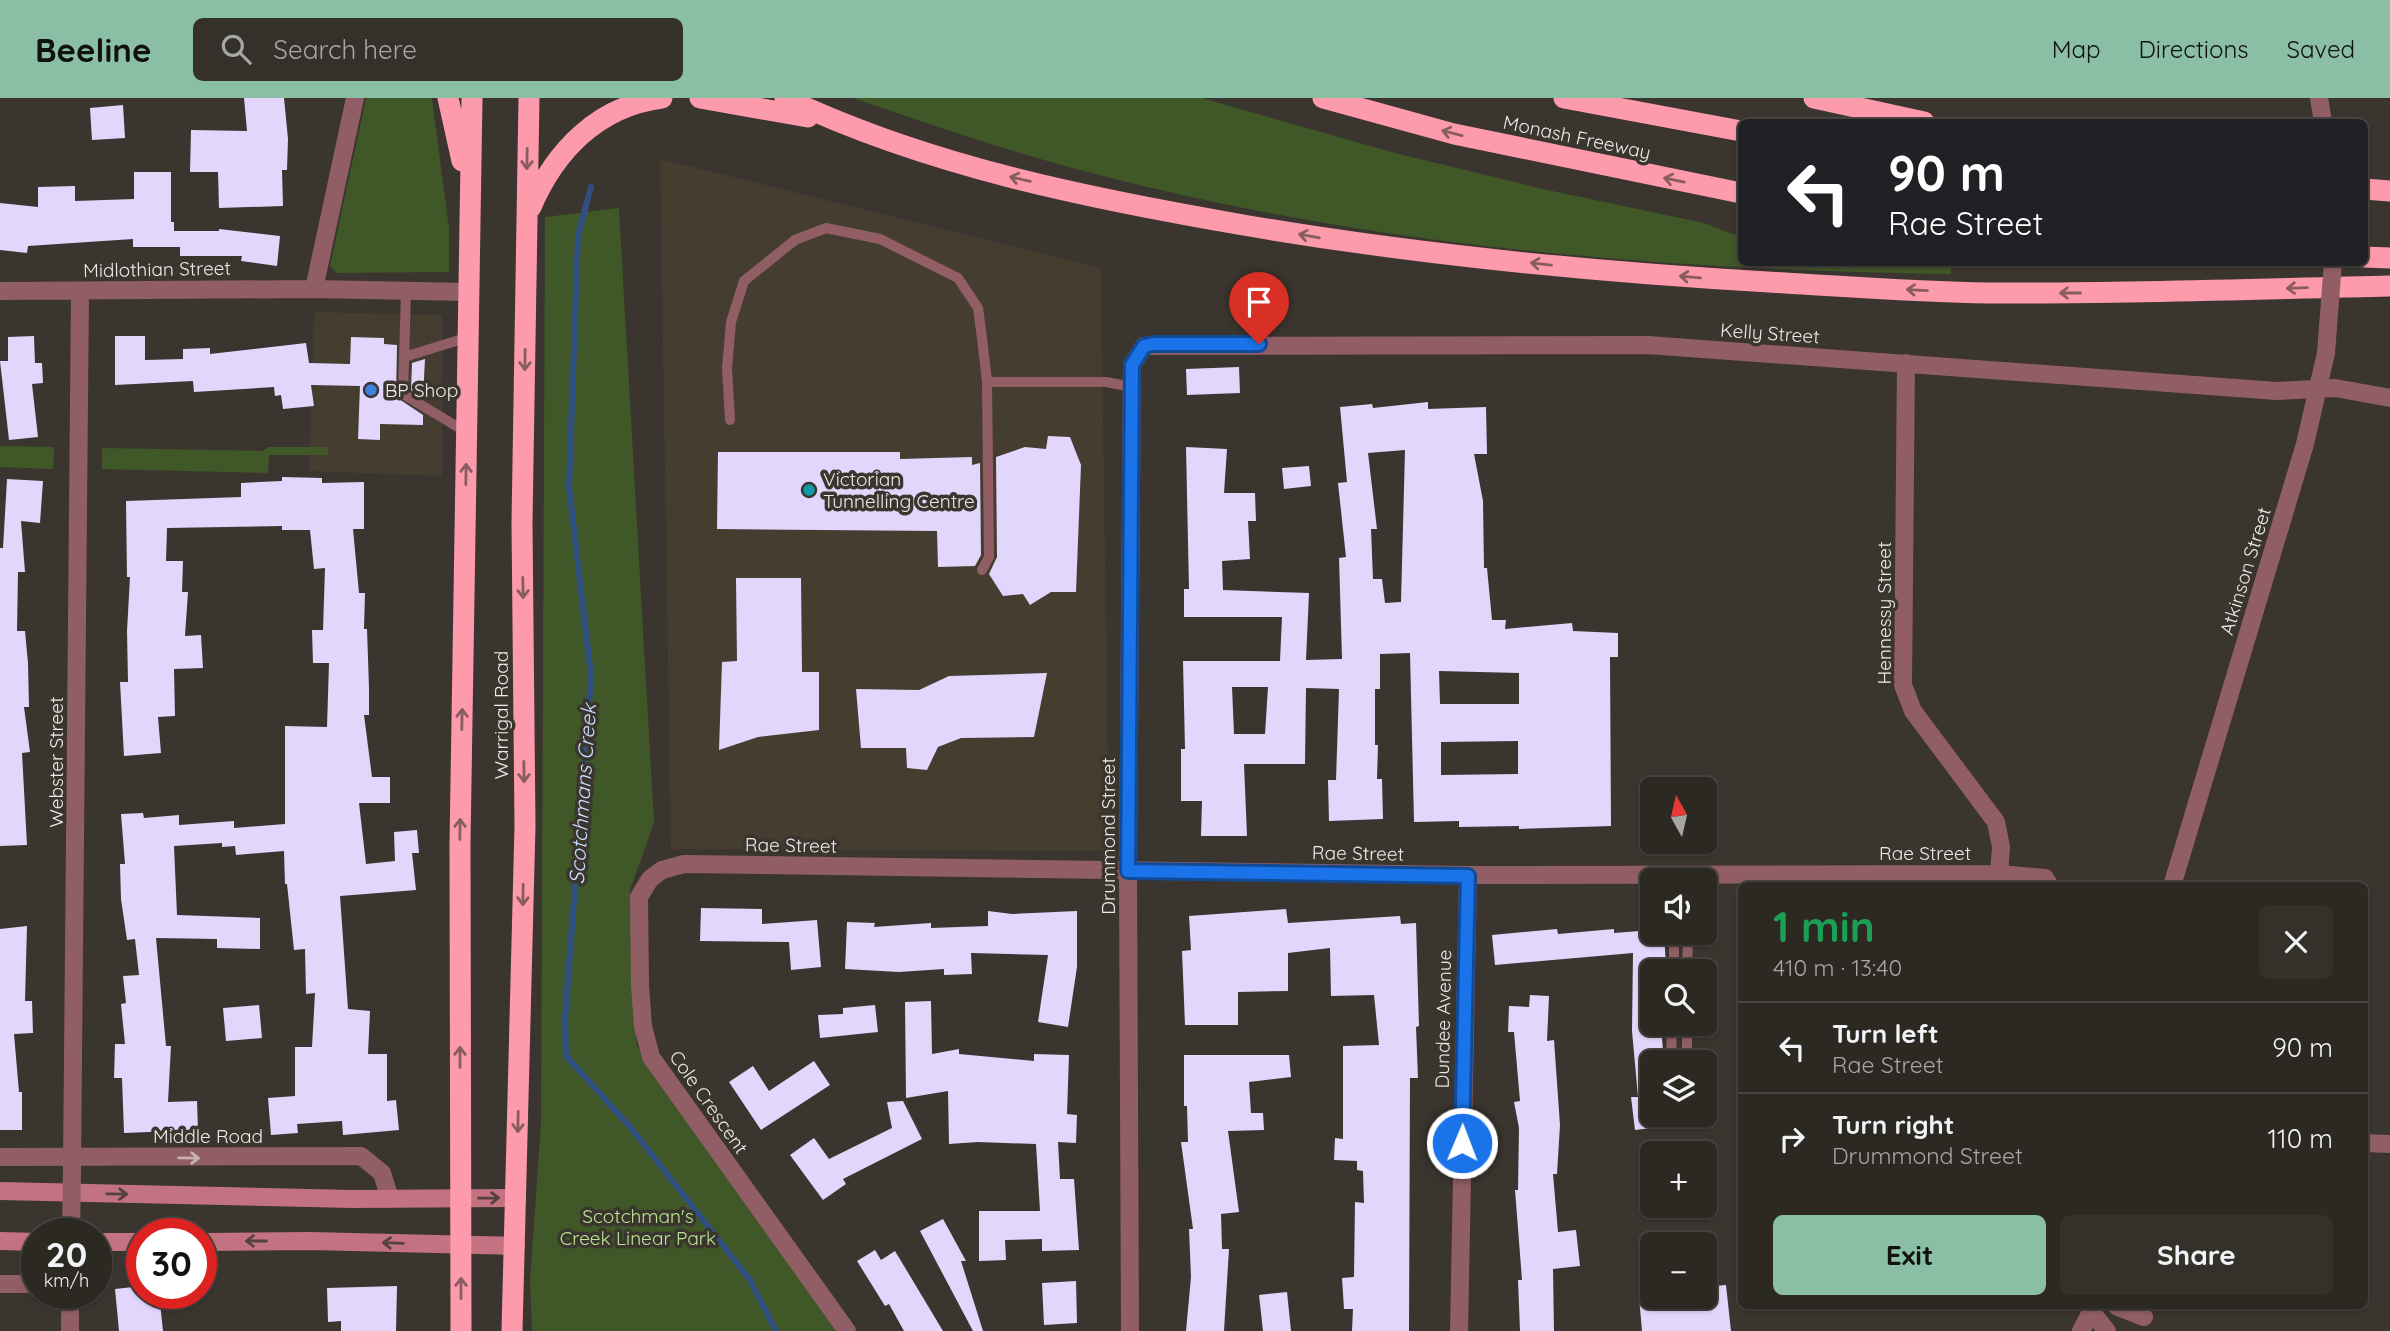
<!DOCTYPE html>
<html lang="en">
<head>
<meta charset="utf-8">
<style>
  body { margin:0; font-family:Quicksand,sans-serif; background:#34302a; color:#f1f3f6; height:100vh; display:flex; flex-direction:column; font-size:26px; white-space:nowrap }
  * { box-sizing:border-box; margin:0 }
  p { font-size:23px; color:#a6a6a5 }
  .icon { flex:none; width:38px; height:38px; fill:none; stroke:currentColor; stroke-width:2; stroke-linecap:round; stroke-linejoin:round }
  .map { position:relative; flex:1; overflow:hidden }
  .side { position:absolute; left:1738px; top:784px; width:630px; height:427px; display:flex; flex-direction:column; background:#2c2822; border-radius:10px; box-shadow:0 2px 5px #0004,0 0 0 2px #484440 }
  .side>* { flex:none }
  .top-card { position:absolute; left:1738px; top:21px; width:630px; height:147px; border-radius:10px; box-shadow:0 2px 5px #0004,0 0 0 2px #484440; background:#202124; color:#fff; overflow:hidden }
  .needle { width:46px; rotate:352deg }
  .tools { position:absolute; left:1640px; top:679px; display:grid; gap:14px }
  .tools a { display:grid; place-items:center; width:77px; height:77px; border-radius:10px; background:#2c2822; box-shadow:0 2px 5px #0004,0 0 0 2px #484440; font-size:35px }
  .speed { position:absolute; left:21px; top:1120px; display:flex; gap:14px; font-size:35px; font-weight:700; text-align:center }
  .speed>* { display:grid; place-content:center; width:91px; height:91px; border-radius:50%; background:#2c2822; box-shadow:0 2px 5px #0004,0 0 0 2px #484440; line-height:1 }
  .speed small { font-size:18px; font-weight:400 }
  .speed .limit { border:10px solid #d22; background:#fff; color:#111 }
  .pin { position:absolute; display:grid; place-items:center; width:60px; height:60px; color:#fff; margin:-72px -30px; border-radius:50% 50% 50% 0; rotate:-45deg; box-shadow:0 0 7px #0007 }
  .pin .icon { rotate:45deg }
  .me { position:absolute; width:77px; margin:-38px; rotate:1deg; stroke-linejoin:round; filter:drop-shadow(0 0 5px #0008) }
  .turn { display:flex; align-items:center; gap:24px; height:147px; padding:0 35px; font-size:32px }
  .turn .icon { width:91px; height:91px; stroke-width:2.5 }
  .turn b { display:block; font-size:49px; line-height:60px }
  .round { display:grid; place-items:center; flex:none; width:74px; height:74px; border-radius:10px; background:#34302a }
  .overview { display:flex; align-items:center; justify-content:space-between; height:119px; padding:0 35px }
  h1 { font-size:42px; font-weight:700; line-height:52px; color:#1e9e55 }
  .action { display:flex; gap:14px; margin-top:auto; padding:14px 35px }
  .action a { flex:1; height:80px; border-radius:10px; background:#8abfa5; color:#111; font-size:28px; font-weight:700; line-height:80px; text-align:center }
  .action a+a { background:#34302a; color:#f1f3f6 }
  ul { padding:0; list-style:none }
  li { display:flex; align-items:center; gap:21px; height:91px; padding:0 35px; border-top:2px solid #484440 }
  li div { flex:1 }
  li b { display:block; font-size:26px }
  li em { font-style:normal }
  header { display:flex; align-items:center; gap:42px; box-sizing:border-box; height:98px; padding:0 35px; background:#8abfa5; color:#111 }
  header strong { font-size:33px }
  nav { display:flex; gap:38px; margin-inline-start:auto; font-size:24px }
  .search { width:490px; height:63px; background:#34302a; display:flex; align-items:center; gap:18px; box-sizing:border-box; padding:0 24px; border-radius:10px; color:#a6a6a5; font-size:26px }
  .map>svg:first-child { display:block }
  .built { fill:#463d31 }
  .green { fill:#405727 }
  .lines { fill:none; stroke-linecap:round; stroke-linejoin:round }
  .stream { stroke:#304f81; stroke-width:6 }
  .building { fill:#e2d6fd; fill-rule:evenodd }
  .lane { stroke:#915e66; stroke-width:10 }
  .street { stroke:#915e66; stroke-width:18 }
  .secondary { stroke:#c37281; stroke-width:18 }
  .highway { stroke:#fd9aac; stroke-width:21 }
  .street-bridge { stroke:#915e66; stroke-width:18 }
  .oneway { stroke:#885d60 }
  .oneway2 { stroke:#c8b2b2 }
  .oneway3 { stroke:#55413f }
  .route-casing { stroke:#114b97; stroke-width:18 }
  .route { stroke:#1a73e8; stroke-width:12 }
  .shop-dot { fill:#3f7fe0; stroke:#3a352e; stroke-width:2.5 }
  .culture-dot { fill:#0f9aa8; stroke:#3a352e; stroke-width:2.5 }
  .labels { text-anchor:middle; stroke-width:7; stroke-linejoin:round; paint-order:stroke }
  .street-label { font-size:19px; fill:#edeae5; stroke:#3a352e }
  .poi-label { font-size:19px; fill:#edeae5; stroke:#3a352e; text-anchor:start }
  .park-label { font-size:19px; fill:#b9e48e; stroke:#3a352e }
  .water-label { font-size:21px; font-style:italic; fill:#cadefe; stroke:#3a352e }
</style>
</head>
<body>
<header>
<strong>Beeline</strong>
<div class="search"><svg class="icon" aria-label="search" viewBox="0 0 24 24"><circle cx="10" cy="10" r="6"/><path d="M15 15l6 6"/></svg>Search here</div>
<nav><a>Map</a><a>Directions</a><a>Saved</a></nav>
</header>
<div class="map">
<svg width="2390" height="1233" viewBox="0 0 2390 1233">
  <rect width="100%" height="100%" fill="#3a352e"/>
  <!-- built -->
  <path class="built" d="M660,61l441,109 8,583 -438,-2z
    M314,214l128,3v161l-133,-5z"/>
  <!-- green -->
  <path class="green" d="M366,0h66l17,131v43l-113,1 -6,-7z
    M853,0h349l193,55 148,36 161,34 37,14v25l210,1v11c-286,-4 -574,-27 -852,-99 -83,-21 -165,-49 -246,-77z
    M619,110l35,615 -24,67 7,156 199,285h-304l-2,-51 11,-157 4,-906z
    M0,348l54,1 -1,22 -53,-2z
    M268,349h60v8h-59l-1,18 -166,-4v-21l161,3z"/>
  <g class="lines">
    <!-- stream -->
    <path class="stream" d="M591,89l-13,48 -9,252 22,189 -26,343 1,37 65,72 119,152 26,51"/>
  </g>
  <!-- building -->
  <path class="building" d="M244,0h40l4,41 -1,31h-5l1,36 -64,2 -1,-36h-28l1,-42 56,1z
    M123,7l2,33 -33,2 -2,-32z
    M134,74h37v50h3v9h45v-2l61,7 -3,30 -36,-5 1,-5h-62v-9h-47v-8l-105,7 -1,7 -27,-3v-47l38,4v-20l37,-1v15l59,-2z
    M34,238l1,27h7l1,20 -11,1 6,53 -29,3 -9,-79h8v-24z
    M115,238h30v24l38,-1v-10l27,-1v6l96,-11 3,20 41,1 1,-27 33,1v6l13,1 -1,52 27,18v10l-43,-1v16l-22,-1 2,-53 -49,-1 3,21 -31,3 -2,-14 -6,1 -1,-9 -80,5 -1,-11 -78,4z
    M425,261l-2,38 -12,-7 1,-27z
    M1239,269l1,26 -53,2 -1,-26z
    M1428,304v7l58,-2 1,47h-13l9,47 1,67h3l5,52h14l-1,9 67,-6 1,8 45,2v24h-8l1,169 -92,3v-3l-60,1v-6l-45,1 -4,-169 -30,1v35h-5v56h3l-1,34h5l1,40 -54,2 -1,-41h8l3,-91 -33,-1 -1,76h-61l3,72h-46l1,-35h-21v-52h4l-2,-88h97l2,-44h-98v-28h5l-3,-142 41,2 -3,44h31l1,28h-8l2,38 -28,2 1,29 86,3 -3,67 36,-1 -3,-101 7,-1 -8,-74 9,-1 -7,-75 32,-3 1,4zM1405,352l-4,152 -16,1 -3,-24h-9l-2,-50h6l-9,-76zM1439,573l80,2v31h-79zM1232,589h36l-3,47h-31zM1518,643v33l-77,1v-33z
    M1048,338l22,1 11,28 -5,127h-25l-21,13 -7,-11 -20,2 -14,-22 8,-17 -1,-100 29,-10 21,2z
    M718,354h182v7l72,-2v8l8,-2 1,92 -6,11 -37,1 -1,-36 -220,-2z
    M1309,368l2,20 -27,3 -2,-21z
    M282,379l40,1v5l42,-1v47h-11l6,64h6l-1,36h3l2,59v27h-5l8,62h18v26h-31l7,61 29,-3 -1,-29 23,-2 2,23h-7l4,37 -76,6 8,113 22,2 -2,43h19v47l9,-1 3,30 -56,5 -1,-14 -45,3 1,9 -27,2 -3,-37 27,-2v-49h17l3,-54 -9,1 -1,-45 -11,1 -7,-66h-2l-1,-33 -48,4 -1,-9 -13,1v-4l-48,3 3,69 83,3v31l-43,-1v-9l-61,-1 10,108h5l-3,56 29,-1 1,29 -74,3 -2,-55h-8l1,-34h10l-4,-40 5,-1 -3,-27 16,-1 -4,-36 -8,1 -6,-41 -1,-35h5l-4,-50 22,-1 1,5 35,-3v10l55,-4v7l51,-4v-98l42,1 2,-64h-16l-1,-33h11l2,-62 -11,1 -4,-39h-28v-4l-115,2 -1,33h17l-1,31h6l-3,44 16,-1 2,33 -29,1 1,47 -17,1 3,36 -37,3 -4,-74h8l-1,-51 3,-54h-3l-1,-76 115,-4v-14l41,-2z
    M7,381l36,2 -3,42 -19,-2 4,51h-7l-1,59h8l3,32 1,44h-5l6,45 -8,1 5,92 -27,1v-298h3z
    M736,480h65l1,94h17v58l-61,7 -39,13 3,-88 15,-1z
    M1047,575l-13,64 -73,1 -23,9 -11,23 -20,-2 -1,-20h-45l-5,-59 63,1 30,-14z
    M701,810l61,1v15l55,-4 4,47 -30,3 -2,-28 -89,-1z
    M1286,811l2,14 112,-7 1,8 15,-1 3,103 -3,1 2,51h-8l-1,253h-57l1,-22h-9l-2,-31 12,-1 1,-75 9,1 -1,-32 -6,-1v-9l-23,-1 1,-22 8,1v-93l36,-1 -5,-50 -43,1 -1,-48 -42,5v38l-50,1v33h-53l-3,-74 9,-1 -2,-34z
    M988,813l24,3 65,-3v56l-9,60 -30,-5 10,-67 -77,-2 1,21 -28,1v-6l-45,3 -54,-3 2,-47 28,1 -1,4 57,-4v5l57,-2z
    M27,828l-2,75h7l1,32 -19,1 5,58h3v38h-22v-201z
    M1557,831l1,5 56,-5v4l38,-3v3h12l2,33 -14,1v62l9,-1 2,22v12h-11v66l-17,2 -4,-33h7l-6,-66 1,-78 -138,12 -3,-30z
    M1530,897l19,1 -2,45 7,-1 6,85 -3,49h-4l5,58 18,-2 4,36 -27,3 1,62h-34l-2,-51h4l-7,-90h3l1,-62 -5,-26 6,-1 -6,-69h-6l1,-26 20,1z
    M931,903l1,53 27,-5v5l75,7v-7l35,1 -2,59 10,1 -1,28 -18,-1 2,37h14l5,71 -37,1v-12l-37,1 1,20 -27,1v-50h61l-4,-67 -58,-2 -29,2 -1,-53 -42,7 -1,-96z
    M259,907l3,33 -36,3 -3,-33z
    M875,907l3,27 -58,6 -2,-23 25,-1v-6z
    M1184,957h105l2,22 -42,5 2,31h12l1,17 -36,1 11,81 -18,2 1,35h7l-5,82h-38l5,-54 -2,-48h4l-12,-87h7l-1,-36h-3z
    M814,963l16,24 -69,45 -32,-48 24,-16 16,25z
    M903,1003l19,38 -79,40 3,5 -23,16 -33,-45 24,-17 15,21 63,-31 -5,-26z
    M943,1121l23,42h-5l22,70h-10l-53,-100z
    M875,1152l6,10 14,-9 48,80h-39l-15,-27 -4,2 -28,-45z
    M1076,1183l1,42 -33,2 -2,-42z
    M1726,1187l5,46h-89l-3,-34h65v-10z
    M142,1188v7h17l4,38h-44l-4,-42z
    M397,1188l-1,45h-55v-10l-13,1 -1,-34z
    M1287,1194l4,39h-28l-4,-36z"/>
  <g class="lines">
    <!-- lane -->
    <path class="lane" d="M406,194l-3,102 63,38
      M404,259l65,-20
      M987,284h119l26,5
      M730,322l-3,-52 4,-46 13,-41 51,-41 31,-12 54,11 78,39 20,30 5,38 4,36 2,175 -7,13
      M1674,873v-38
      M1687,873l1,-38
      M1671,964l1,-38
      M1687,964v-38"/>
    <!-- street -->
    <path class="street" d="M2319,0l4,24
      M314,191l155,3
      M0,193l314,-2 41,-191
      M1906,265l-3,322 10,26 83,111 5,25 -2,27
      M2172,788l133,-442 21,-91
      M2364,1045l26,1
      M0,1059l361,-1 21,17 8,26
      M72,1070l8,-877
      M0,1186h37
      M2116,1208l28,11
      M2091,1213l16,20
      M70,1233v-38
      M847,1233l-196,-274 -8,-31 -3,-41 -1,-88 11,-18 12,-9 22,-6 784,11 531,-1 46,4 5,8
      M1130,1233l-2,-460 4,-506 12,-19 504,-1 629,46 58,-3 55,10
      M1459,1233l9,-456
      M2081,1233l13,-25"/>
    <!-- secondary -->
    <path class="secondary" d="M0,1093l352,8 165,-1
      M0,1143l37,1
      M96,1144h46
      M201,1144l109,-1 206,5"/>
    <!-- highway -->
    <path class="highway" d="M448,0l14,63
      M700,0l108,19
      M785,0c145,69 307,101 464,128 177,30 356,47 536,57 68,4 136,9 204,10 134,1 267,-4 401,-7
      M1323,0l131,36 287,59
      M1564,0l177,33
      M1814,0l110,24
      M2364,91l26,2
      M531,109c24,-56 67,-101 131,-109
      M2364,159l26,1
      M461,1233l-1,-487 12,-746
      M512,1233l13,-505 -3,-303 7,-425"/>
    <!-- street-bridge -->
    <path class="street-bridge" d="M2326,255l7,-91
      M71,1136l1,-66"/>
  </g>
  <!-- one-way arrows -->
  <defs><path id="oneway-shaft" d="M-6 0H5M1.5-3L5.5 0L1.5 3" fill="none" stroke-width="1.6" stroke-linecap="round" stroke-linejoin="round" transform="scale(1.75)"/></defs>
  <g class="oneway">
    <use href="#oneway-shaft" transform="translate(1452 35) rotate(-166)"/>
    <use href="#oneway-shaft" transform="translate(527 61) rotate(91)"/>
    <use href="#oneway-shaft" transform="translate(1020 81) rotate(-167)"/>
    <use href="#oneway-shaft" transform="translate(1674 82) rotate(-168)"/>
    <use href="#oneway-shaft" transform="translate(1309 138) rotate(-170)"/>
    <use href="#oneway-shaft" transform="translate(1541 166) rotate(-174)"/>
    <use href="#oneway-shaft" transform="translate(1690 179) rotate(-175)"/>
    <use href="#oneway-shaft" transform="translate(2297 190) rotate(178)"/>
    <use href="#oneway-shaft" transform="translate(1917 192) rotate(-177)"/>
    <use href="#oneway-shaft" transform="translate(2070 195) rotate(180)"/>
    <use href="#oneway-shaft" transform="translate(525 262) rotate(91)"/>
    <use href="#oneway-shaft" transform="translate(466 376) rotate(-89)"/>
    <use href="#oneway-shaft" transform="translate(523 490) rotate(89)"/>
    <use href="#oneway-shaft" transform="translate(462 621) rotate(-89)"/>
    <use href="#oneway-shaft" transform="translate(524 674) rotate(89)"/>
    <use href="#oneway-shaft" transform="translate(460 731) rotate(-89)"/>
    <use href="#oneway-shaft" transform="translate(523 797) rotate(91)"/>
    <use href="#oneway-shaft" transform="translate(460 959) rotate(-90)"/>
    <use href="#oneway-shaft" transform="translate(518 1024) rotate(91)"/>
    <use href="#oneway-shaft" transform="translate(461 1190) rotate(-90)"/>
  </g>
  <use class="oneway2" href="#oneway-shaft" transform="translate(189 1060) rotate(1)"/>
  <g class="oneway3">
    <use href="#oneway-shaft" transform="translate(117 1096) rotate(1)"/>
    <use href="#oneway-shaft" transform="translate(489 1100) rotate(-1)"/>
    <use href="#oneway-shaft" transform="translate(256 1143) rotate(180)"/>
    <use href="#oneway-shaft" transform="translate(393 1145) rotate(-178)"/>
  </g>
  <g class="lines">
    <defs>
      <path id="route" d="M1259,246h-106l-9,2 -12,19 -4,506 340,5 -6,267"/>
    </defs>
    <!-- route casing -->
    <use href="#route" class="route-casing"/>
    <!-- route -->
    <use href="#route" class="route"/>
  </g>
  <!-- markers -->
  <circle class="shop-dot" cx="371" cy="292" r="7"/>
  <circle class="culture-dot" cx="809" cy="392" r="7"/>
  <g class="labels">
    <!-- street labels -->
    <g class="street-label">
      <text transform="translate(1577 39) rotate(12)" y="7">Monash Freeway</text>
      <text transform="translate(157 171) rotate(-1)" y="7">Midlothian Street</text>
      <text transform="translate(1770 235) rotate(4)" y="7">Kelly Street</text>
      <text transform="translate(2245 473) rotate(-73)" y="7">Atkinson Street</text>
      <text transform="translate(1884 515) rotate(-90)" y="7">Hennessy Street</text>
      <text transform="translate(501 617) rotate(-90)" y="7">Warrigal Road</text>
      <text transform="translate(56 664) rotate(-90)" y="7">Webster Street</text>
      <text transform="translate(1108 738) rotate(-90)" y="7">Drummond Street</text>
      <text transform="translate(791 747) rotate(1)" y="7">Rae Street</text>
      <text transform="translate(1358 755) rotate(1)" y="7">Rae Street</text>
      <text x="1925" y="762">Rae Street</text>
      <text transform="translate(1443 921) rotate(-89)" y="7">Dundee Avenue</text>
      <text transform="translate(709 1004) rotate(55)" y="7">Cole Crescent</text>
      <text x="208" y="1045">Middle Road</text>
    </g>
    <!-- poi labels -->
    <g class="poi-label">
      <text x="385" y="299">BP Shop</text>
      <text x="823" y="388">Victorian<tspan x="823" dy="22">Tunnelling Centre</tspan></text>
    </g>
    <!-- park labels -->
    <g class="park-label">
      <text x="638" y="1125">Scotchman's<tspan x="638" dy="22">Creek Linear Park</tspan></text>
    </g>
    <!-- water labels -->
    <g class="water-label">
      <text transform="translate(583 696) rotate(-86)" y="7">Scotchmans Creek</text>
    </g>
  </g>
</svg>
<div class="tools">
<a><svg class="needle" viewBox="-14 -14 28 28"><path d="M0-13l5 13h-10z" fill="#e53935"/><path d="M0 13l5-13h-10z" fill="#a6a6a5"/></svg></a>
<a><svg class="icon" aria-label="sound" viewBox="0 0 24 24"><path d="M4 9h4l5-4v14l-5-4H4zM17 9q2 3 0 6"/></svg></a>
<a><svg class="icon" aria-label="search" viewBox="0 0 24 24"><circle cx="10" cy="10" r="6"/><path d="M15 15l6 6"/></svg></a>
<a><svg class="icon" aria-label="layers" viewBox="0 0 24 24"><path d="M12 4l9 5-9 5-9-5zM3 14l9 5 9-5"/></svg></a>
<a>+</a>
<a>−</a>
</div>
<div class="speed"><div>20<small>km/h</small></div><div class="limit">30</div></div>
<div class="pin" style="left:1259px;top:246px;background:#d93025"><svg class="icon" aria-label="arrive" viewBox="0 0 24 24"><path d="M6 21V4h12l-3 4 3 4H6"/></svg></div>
<svg class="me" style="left:1462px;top:1045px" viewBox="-20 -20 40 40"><circle r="17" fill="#1a73e8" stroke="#fff" stroke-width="3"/><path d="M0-11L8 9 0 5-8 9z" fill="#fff"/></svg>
<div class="top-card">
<div class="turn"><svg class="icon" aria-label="left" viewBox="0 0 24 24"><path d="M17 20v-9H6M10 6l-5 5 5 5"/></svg><div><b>90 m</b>Rae Street</div></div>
</div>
<section class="side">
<div class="overview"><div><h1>1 min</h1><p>410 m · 13:40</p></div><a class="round"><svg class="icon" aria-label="close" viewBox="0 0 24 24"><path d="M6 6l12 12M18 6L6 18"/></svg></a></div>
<ul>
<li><svg class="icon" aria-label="left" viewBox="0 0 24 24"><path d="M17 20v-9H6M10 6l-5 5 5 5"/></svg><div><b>Turn left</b><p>Rae Street</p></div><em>90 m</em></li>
<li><svg class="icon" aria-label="right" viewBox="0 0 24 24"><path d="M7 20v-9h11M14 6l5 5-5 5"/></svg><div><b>Turn right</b><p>Drummond Street</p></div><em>110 m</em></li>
</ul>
<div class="action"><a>Exit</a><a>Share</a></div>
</section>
</div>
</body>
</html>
